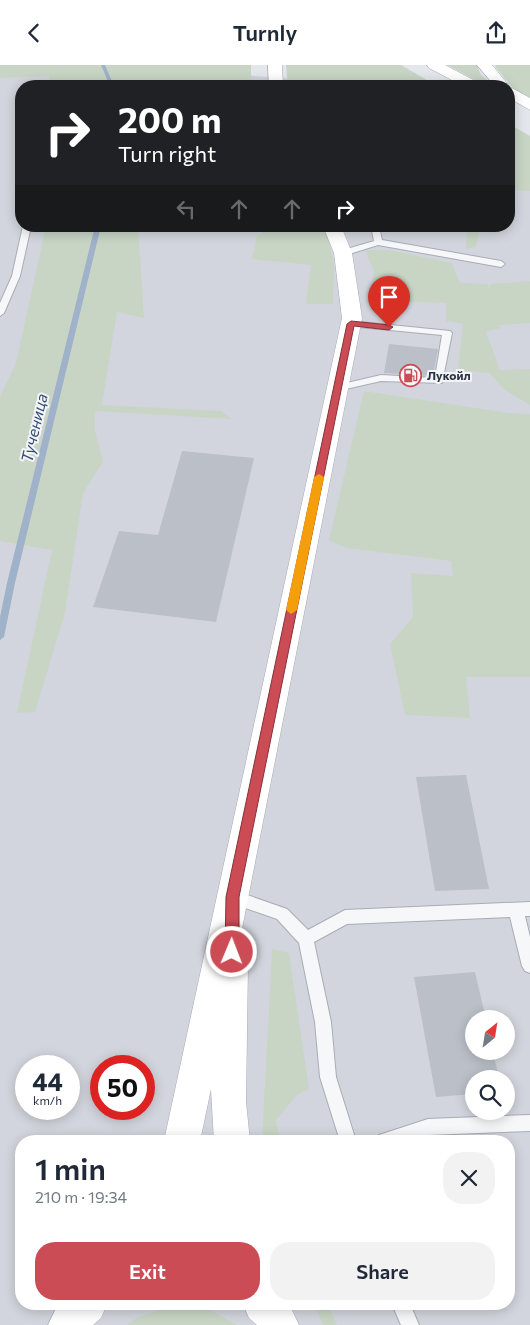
<!DOCTYPE html>
<html lang="en">
<head>
<meta charset="utf-8">
<style>
  body { margin:0; font-family:Commissioner,sans-serif; background:#f2f2f3; color:#1f2937; height:100vh; display:flex; flex-direction:column; font-size:19px; white-space:nowrap }
  * { box-sizing:border-box; margin:0 }
  p { font-size:16px; color:#747a83 }
  .icon { flex:none; width:28px; height:28px; fill:none; stroke:currentColor; stroke-width:2; stroke-linecap:round; stroke-linejoin:round }
  .map { position:relative; flex:1; overflow:hidden }
  .details { position:absolute; left:15px; top:1070px; width:500px; height:175px; display:flex; flex-direction:column; background:#fff; border-radius:20px; box-shadow:0 2px 12px #0003 }
  .details>* { flex:none }
  .hud { position:absolute; left:15px; top:15px; width:500px; height:152px; border-radius:20px; box-shadow:0 2px 12px #0003; background:#202124; color:#fff; overflow:hidden }
  .needle { width:32px; rotate:30deg }
  .controls { position:absolute; left:465px; top:945px; display:grid; gap:10px }
  .controls a { display:grid; place-items:center; width:50px; height:50px; border-radius:50%; background:#fff; box-shadow:0 2px 12px #0003; font-size:25px }
  .speed { position:absolute; left:15px; top:990px; display:flex; gap:10px; font-size:25px; font-weight:700; text-align:center }
  .speed>* { display:grid; place-content:center; width:65px; height:65px; border-radius:50%; background:#fff; box-shadow:0 2px 12px #0003; line-height:1 }
  .speed small { font-size:12px; font-weight:400 }
  .speed .limit { border:8px solid #d22; background:#fff; color:#111 }
  .pin { position:absolute; display:grid; place-items:center; width:42px; height:42px; color:#fff; margin:-51px -21px; border-radius:50% 50% 50% 0; rotate:-45deg; box-shadow:0 0 5px #0007 }
  .pin .icon { rotate:45deg }
  .me { position:absolute; width:55px; margin:-28px; rotate:1deg; stroke-linejoin:round; filter:drop-shadow(0 0 4px #0008) }
  .turn { display:flex; align-items:center; gap:18px; height:105px; padding:0 20px; font-size:22px }
  .turn .icon { width:65px; height:65px; stroke-width:2.5 }
  .turn b { display:block; font-size:35px; line-height:42px }
  .lanes { display:flex; align-items:center; height:48px; padding:0 20px; background:#0003; justify-content:center; gap:25px; direction:ltr }
  .lanes .off { opacity:.35 }
  .round { display:grid; place-items:center; flex:none; width:52px; height:52px; border-radius:20px; background:#f2f2f3 }
  .overview { display:flex; align-items:center; justify-content:space-between; height:85px; padding:0 20px }
  h1 { font-size:30px; font-weight:600; line-height:38px }
  .primary-button { display:flex; gap:10px; margin-top:auto; padding:10px 20px }
  .primary-button a { flex:1; height:58px; border-radius:20px; background:#cc4c56; color:#fff; font-size:20px; font-weight:600; line-height:58px; text-align:center }
  .primary-button a+a { background:#f2f2f3; color:#1f2937 }
  header { display:flex; justify-content:space-between; align-items:center; height:65px; padding:0 20px; background:#fff; font-size:22px; font-weight:600 }
  .map>svg:first-child { display:block }
  .built { fill:#d2d5dd; fill-rule:evenodd }
  .green { fill:#c8d5c5 }
  .lines { fill:none; stroke-linecap:round; stroke-linejoin:round }
  .stream { fill:#a0b1ca; fill-rule:evenodd }
  .building { fill:#bbbfc8 }
  .service-casing { stroke:#a8acb5; stroke-width:2 }
  .secondary-casing { stroke:#a8acb5; stroke-width:1 }
  .primary-casing { stroke:#a3a9b7; stroke-width:1 }
  .service { fill:#f6f7f9; fill-rule:evenodd }
  .secondary { fill:#fff; fill-rule:evenodd }
  .primary { fill:#fff; fill-rule:evenodd }
  .route { fill:#cc4c56; stroke:#853138 }
  .slow { fill:#f59e0b }
  .labels { text-anchor:middle; stroke-width:4; stroke-linejoin:round; paint-order:stroke }
  .far-poi-label { font-size:12px; font-weight:bold; fill:#2b3243; stroke:#f3f5f8; text-anchor:start }
  .water-label { font-size:16px; font-style:italic; fill:#364e77; stroke:#f3f5f8 }
</style>
</head>
<body>
<header><svg class="icon" aria-label="back" viewBox="0 0 24 24"><path d="M15 5l-7 7 7 7"/></svg>Turnly<svg class="icon" aria-label="share" viewBox="0 0 24 24"><path d="M12 15V3M7 8l5-5 5 5M5 13v7h14v-7"/></svg></header>
<div class="map">
<svg width="530" height="1260" viewBox="0 0 530 1260">
  <rect width="100%" height="100%" fill="#e3e6eb"/>
  <!-- built -->
  <path class="built" d="M0,0h100l297,21h-376v140h488v-91l21,12v1178h-530zM474,954h32v32h-32zM26,1001h43v43h-43zM101,1001h43v43h-43zM474,1014h32v32h-32zM21,1076h488v163h-488z"/>
  <!-- green -->
  <path class="green" d="M0,0h251v21h-199l-3,-10 -49,2z
    M401,0l36,21h-54l-7,-3v3h-88l-2,-21z
    M447,0h30l4,10 14,11h-8z
    M495,0h35v34l-15,-9 -19,-22z
    M509,59l21,12v55l-21,-1z
    M46,161h92l6,92 -27,-6 -15,93 119,6 11,8 -137,-8v20l8,31 -20,31 -18,120 -30,99 -18,1 35,-163 -52,-9v-144l16,-34z
    M262,161h63l9,39 -1,39h-27l5,-39 -59,-6 5,-24 4,-1z
    M467,161h13l-4,21 -10,2z
    M365,185h25l62,13 8,20 28,1 2,7v-7l40,-3v42l-31,2 1,3 -14,4 14,38 30,-1v36l-25,-15 -16,-17 -31,-3 5,-46 -17,-3v-18l-43,-2 -5,16 -14,-4 -11,-7 -3,-13 4,-22z
    M364,326l145,22 21,1v263h-64l4,41 -65,-3 -15,-71 23,-27 -2,-44 42,3 -2,-15 -105,-13 -17,-8z
    M272,884l17,4 20,136 -12,6 -21,25 4,21h-18z
    M314,1239h13l10,21h-14z
    M174,1240l36,5 27,15h-110l11,-8z"/>
  <g class="lines">
    <!-- stream -->
    <path class="stream" d="M101,0h4l9,21h-4z
      M95,161h6l-86,357 -11,54 -4,3v-23l7,-34z"/>
  </g>
  <!-- building -->
  <path class="building" d="M389,279l49,5 -5,27 -49,-3z
    M182,386l72,7 -38,164 -123,-15 26,-76 39,4z
    M466,710l23,114 -54,2 -19,-114z
    M475,907l11,47h-12v32h19l6,28h-25v15l-38,3 -22,-120z"/>
  <g class="lines">
    <defs>
      <path id="service" d="M23,161h8l-11,50 -16,37 -4,3v-13l12,-27z
        M371,161h8l3,14 119,21 4,3 -4,3 -123,-22 -32,10h-6v-4l34,-10z
        M351,256l99,10 2,2 -10,50 -61,-2 -44,10 -3,-1v-4l47,-11 54,3 7,-43 -94,-9 -2,-2z
        M233,825l54,19 21,21 37,-20 185,-8v14h-5l5,21v36l-5,-2 -3,-5 -12,-49 -163,7 -33,18 17,80 5,55 20,64h-16l-20,-64 -5,-55 -16,-79 -22,-24 -49,-17 -2,-5 2,-5z
        M530,1050v16l-102,4 -18,6h-33l2,-6 49,-16z
        M392,1239h18l9,21h-18z"/>
      <path id="secondary" d="M268,0h14l1,21h-14z
        M323,161h18l11,27 10,65 -124,631 6,2 4,12 -2,139 4,39h-36l-3,-52 -11,52h-36l178,-823 -8,-65z
        M58,1239h49l-6,14 -8,7h-45z
        M243,1239h46l10,21h-42l-8,-7z"/>
      <path id="primary" d="M427,0h18l34,18 3,3h-19l-34,-18z
        M477,0h15l18,22 20,11v12l-21,-12v-12h-14z"/>
    </defs>
    <!-- service casing -->
    <use href="#service" class="service-casing"/>
    <!-- secondary casing -->
    <use href="#secondary" class="secondary-casing"/>
    <!-- primary casing -->
    <use href="#primary" class="primary-casing"/>
    <!-- service -->
    <use href="#service" class="service"/>
    <!-- secondary -->
    <use href="#secondary" class="secondary"/>
    <!-- primary -->
    <use href="#primary" class="primary"/>
  </g>
  <!-- route -->
  <path class="route" d="M351,256l38,4 4,2 -4,3 -35,-4 -115,571v55l-2,5 -5,2 -5,-2 -2,-5 1,-55 121,-573z"/>
  <!-- slow -->
  <path class="slow" d="M319,409l5,3 -27,133 -6,4 -5,-4 28,-133z"/>
  <!-- icons -->
  <defs>
    <symbol id="fuel-ring" viewBox="-11 -11 22 22"><circle r="9.5" fill="#f3f5f8" stroke="#cc4c56" stroke-width="1.5"/><path d="M-5.5-6h7V0h2V4h1.3V-2.5L3-4.5l.8-.8L6-3V5H2.5V1h-1V6h-7ZM-4.2-4.7v3.2H.2V-4.7Z" fill="#cc4c56"/></symbol>
  </defs>
  <g fill-rule="evenodd">
    <use href="#fuel-ring" x="398" y="298" width="25" height="25"/>
  </g>
  <g class="labels">
    <!-- far-poi labels -->
    <g class="far-poi-label">
      <text x="427" y="315">Лукойл</text>
    </g>
    <!-- water labels -->
    <g class="water-label">
      <text transform="translate(34 363) rotate(-77)" y="6">Тученица</text>
    </g>
  </g>
</svg>
<div class="controls">
<a><svg class="needle" viewBox="-14 -14 28 28"><path d="M0-13l5 13h-10z" fill="#e53935"/><path d="M0 13l5-13h-10z" fill="#747a83"/></svg></a>
<a><svg class="icon" aria-label="search" viewBox="0 0 24 24"><circle cx="10" cy="10" r="6"/><path d="M15 15l6 6"/></svg></a>
</div>
<div class="speed"><div>44<small>km/h</small></div><div class="limit">50</div></div>
<div class="pin" style="left:389px;top:262px;background:#d93025"><svg class="icon" aria-label="arrive" viewBox="0 0 24 24"><path d="M6 21V4h12l-3 4 3 4H6"/></svg></div>
<svg class="me" style="left:232px;top:887px" viewBox="-20 -20 40 40"><circle r="17" fill="#cc4c56" stroke="#fff" stroke-width="3"/><path d="M0-11L8 9 0 5-8 9z" fill="#fff"/></svg>
<div class="hud">
<div class="turn"><svg class="icon" aria-label="right" viewBox="0 0 24 24"><path d="M7 20v-9h11M14 6l5 5-5 5"/></svg><div><b>200 m</b>Turn right</div></div>
<div class="lanes"><svg class="icon off" aria-label="left" viewBox="0 0 24 24"><path d="M17 20v-9H6M10 6l-5 5 5 5"/></svg><svg class="icon off" aria-label="ahead" viewBox="0 0 24 24"><path d="M12 20V5M6 11l6-6 6 6"/></svg><svg class="icon off" aria-label="ahead" viewBox="0 0 24 24"><path d="M12 20V5M6 11l6-6 6 6"/></svg><svg class="icon" aria-label="right" viewBox="0 0 24 24"><path d="M7 20v-9h11M14 6l5 5-5 5"/></svg></div>
</div>
<section class="details">
<div class="overview"><div><h1>1 min</h1><p>210 m · 19:34</p></div><a class="round"><svg class="icon" aria-label="close" viewBox="0 0 24 24"><path d="M6 6l12 12M18 6L6 18"/></svg></a></div>
<div class="primary-button"><a>Exit</a><a>Share</a></div>
</section>
</div>
</body>
</html>
